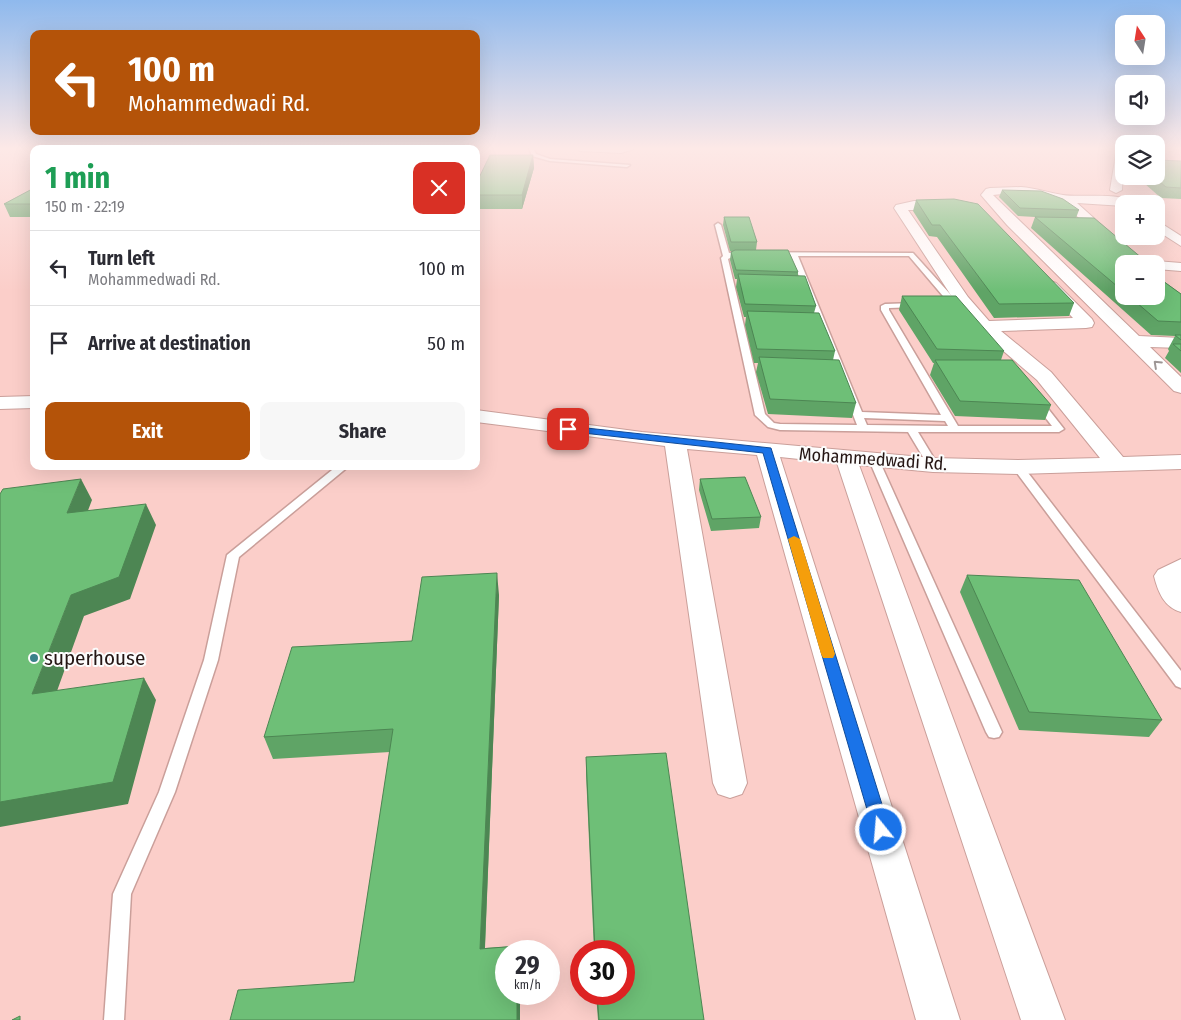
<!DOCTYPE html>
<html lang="en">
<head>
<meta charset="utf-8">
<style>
  body { margin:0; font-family:"Fira Sans Condensed",sans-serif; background:#f7f7f7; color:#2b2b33; height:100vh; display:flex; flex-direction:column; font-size:19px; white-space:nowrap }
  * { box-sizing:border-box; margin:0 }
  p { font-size:16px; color:#7c7c81 }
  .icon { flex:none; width:28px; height:28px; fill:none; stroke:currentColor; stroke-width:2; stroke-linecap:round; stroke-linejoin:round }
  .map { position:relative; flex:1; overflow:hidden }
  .sheet { position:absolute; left:30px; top:145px; width:450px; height:325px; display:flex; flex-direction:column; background:#fff; border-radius:10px; box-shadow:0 5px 20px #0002 }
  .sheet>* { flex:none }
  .hud { position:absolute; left:30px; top:30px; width:450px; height:105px; border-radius:10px; box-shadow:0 5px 20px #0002; background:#b45309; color:#fff; overflow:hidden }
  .needle { width:32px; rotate:348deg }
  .controls { position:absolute; left:1115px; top:15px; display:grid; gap:10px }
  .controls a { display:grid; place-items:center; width:50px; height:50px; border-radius:10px; background:#fff; box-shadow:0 5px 20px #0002; font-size:25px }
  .speed { position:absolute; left:495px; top:940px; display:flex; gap:10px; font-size:25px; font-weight:700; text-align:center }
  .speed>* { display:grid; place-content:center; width:65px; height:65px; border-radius:50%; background:#fff; box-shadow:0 5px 20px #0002; line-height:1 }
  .speed small { font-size:12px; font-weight:400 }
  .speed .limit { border:8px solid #d22; background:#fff; color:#111 }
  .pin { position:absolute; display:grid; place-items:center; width:42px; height:42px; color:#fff; margin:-21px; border-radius:10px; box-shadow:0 2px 8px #0006 }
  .me { position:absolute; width:55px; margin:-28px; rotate:343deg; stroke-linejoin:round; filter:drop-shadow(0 0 4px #0008) }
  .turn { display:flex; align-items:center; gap:18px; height:105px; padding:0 15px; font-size:22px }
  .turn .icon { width:65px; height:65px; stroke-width:2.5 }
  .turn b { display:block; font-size:35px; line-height:42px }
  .round { display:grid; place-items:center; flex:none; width:52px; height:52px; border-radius:10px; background:#f7f7f7 }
  .head { display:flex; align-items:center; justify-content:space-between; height:85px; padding:0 15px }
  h1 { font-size:30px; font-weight:700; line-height:38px; color:#1e9e55 }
  .primary-button { display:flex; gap:10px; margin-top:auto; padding:10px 15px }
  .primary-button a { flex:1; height:58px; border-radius:10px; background:#b45309; color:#fff; font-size:20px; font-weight:700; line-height:58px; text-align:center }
  .primary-button a+a { background:#f7f7f7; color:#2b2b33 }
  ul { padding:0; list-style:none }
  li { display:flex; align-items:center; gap:15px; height:75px; padding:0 15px; border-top:1px solid #e1e1e2 }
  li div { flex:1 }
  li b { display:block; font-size:19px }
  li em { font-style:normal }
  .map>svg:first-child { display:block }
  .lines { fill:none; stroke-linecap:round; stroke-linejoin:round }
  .service-casing { stroke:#ca9f9a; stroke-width:3 }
  .minor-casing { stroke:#ca9f9a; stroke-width:2 }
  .service { fill:#fff; fill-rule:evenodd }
  .minor { fill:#fff; fill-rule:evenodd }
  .wall { fill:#5fa466 }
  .shaded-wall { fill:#4d8653 }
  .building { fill:#6ebf77; stroke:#4d8653 }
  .oneway { stroke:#9d9695 }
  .route { fill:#1a73e8; stroke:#114b97 }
  .slow { fill:#f59e0b }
  .poi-dot { fill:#3a818a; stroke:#fcfcfc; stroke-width:2 }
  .labels { text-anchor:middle; stroke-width:4; stroke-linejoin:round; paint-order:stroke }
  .street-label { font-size:18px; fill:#251614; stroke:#fcfcfc }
  .near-poi-label { font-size:21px; fill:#251614; stroke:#fcfcfc; text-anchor:start }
</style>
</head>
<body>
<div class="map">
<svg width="1181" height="1020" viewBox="0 0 1181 1020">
  <rect width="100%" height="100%" fill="#fbcec9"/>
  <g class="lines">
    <defs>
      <path id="service" d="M529,148h4l3,6 14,5 80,6 -3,2 -77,-6 -18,-5z
        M718,223l3,2 8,28 4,-1 180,1 47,52v4h-6l-45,-53h-111l64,156 79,3 -60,-105v-4l4,-2 30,-1h3v4l-29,1v2l69,116h94l-18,-23 5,-3 3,1 22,28 -5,3h-141l20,33 -5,3 -4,-1 -21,-35 -128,-2 -12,-3 -13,-12 -34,-157 2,-2 -8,-31zM734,256h57l66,169 -77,-1 -6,-1 -9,-9 -37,-155zM864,418l81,3 3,5 -81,-1z
        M874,457l5,3 123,272 -3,5 -5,1 -5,-1 -3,-5 -117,-272z
        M1018,464l4,1 159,206v17l-5,-2 -162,-217 -1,-2z
        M337,466h12l-110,91 -21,103 -43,132 -44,102 -7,126h-20l9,-126 46,-102 45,-132 23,-105z"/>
      <path id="minor" d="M194,148h11l-12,1z
        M575,148h62l-16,5 -41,-2z
        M1117,148h7l-2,42 -6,3 -6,-3z
        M1021,187c15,1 28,6 42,8 18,3 60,-4 72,9h-11v2l-47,-3 68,61h-16l-62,-57c-22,-12 -49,-16 -74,-12l146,141 42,2v10l-31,-1 31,30v16l-7,-2 -167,-166 -26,-30 5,-6 4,-1z
        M914,201l34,1 6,4 -6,4h-40l60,87 21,24 84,-3 -30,-32 8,-5 5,2 36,36 2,4 -2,4 -6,1 -85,3 50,41 72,85 58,-2v14l-163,5 -85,-2 -74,-7 206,555h-44l-184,-557 -57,-6 180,563h-44l-159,-565 -70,-6 60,334 -5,11 -12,4 -12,-4 -5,-11 -48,-337 -189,-24v-12l166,22 291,26 85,2 82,-2 -63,-78 -58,-50 -23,-27 -62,-95 2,-3z
        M1156,220l25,16v10l-25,-16z
        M1156,261l25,2v8l-25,-2v-5h-6z
        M34,396v12l-34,1v-12z
        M1181,559v53c-17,-5 -23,-20 -27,-36l4,-6z"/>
    </defs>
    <!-- service casing -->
    <use href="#service" class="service-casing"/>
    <!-- minor casing -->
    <use href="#minor" class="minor-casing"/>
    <!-- service -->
    <use href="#service" class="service"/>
    <!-- minor -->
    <use href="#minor" class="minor"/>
  </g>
  <!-- wall -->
  <path class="wall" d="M533,155l1,13 -12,41h-46v-25z
    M1181,161v38l-20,-1 -25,-22h20z
    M34,188v29h-24l-6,-13z
    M1002,190l77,20 -3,8 48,46v32h32v-26l3,3 -1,4 23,17v79l-16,-15 4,-7 -1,-2 7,-13 -24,-1 -120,-107 4,-11 -17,-1 -19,-19z
    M916,200l158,103 -5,13 -75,2 -57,-81 -8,-1 -16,-25z
    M724,217l33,25 -1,8 42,22v4l18,30 -2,7 21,38 -2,9 23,43 -4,15 -84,-4 -12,-42 2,-9h-4l-9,-38 1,-8h-2l-8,-30 1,-8h-2l-5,-19 1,-8 2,-1h-3l-7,-26z
    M902,296l102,55 -3,9 50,45 -6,15 -90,-4 -25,-41 4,-12h-1l-34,-53z
    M700,479l61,38 -2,11 -48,3 -12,-41z
    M967,575l195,145 -13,17 -130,-7 -59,-138z
    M499,595l-14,353 32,-2 1,5h-12l14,43v26h-290l124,-38 36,-230 -117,7 -9,-22 148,-96z
    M586,757l118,263h-106l-2,-26h28v-43h-30l-8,-177z"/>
  <!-- shaded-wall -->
  <path class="shaded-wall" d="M165,148h20l-1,1h-20z
    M533,155l1,13 -12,41v-14z
    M81,479l11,21 -13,34 -12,-21z
    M146,504l10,21 -26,74 -46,17 -36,100 -16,-22 39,-99z
    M497,573l2,22 -15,373 -4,-19z
    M144,678l12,22 -28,104 -128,23v-25z
    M517,994h3v26h-3z"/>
  <!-- building -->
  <path class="building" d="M108,148h57l-1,1h-57z
    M490,155h43l-11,40h-46v-11z
    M1156,160l25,1v27l-15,-1 -13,-11h3z
    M34,188v16h-30z
    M1002,190l39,1 22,8 16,11 -59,-2z
    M954,199l24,5 96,99 -75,1 -59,-79h-8l-16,-25z
    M724,217h25l8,25h-26z
    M1035,217l59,1 55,46h-25v28z
    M735,250h53l10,22 -62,-2 -5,-18z
    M738,274l67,2 11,30 -71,-2z
    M1156,276l25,18v28l-23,-1 -29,-25h27z
    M902,296h54l48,55 -67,-2z
    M747,311l72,2 16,38 -78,-2z
    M1175,335h6v5z
    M1173,344h8v7z
    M759,357l80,3 17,43 -86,-4z
    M935,360h77l39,45 -91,-4z
    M745,477l16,40 -49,2 -12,-40z
    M81,479l-14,34 79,-9 -27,73 -48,18 -39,99 112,-16 -31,104 -113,20v-308l3,-5z
    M497,573l-17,376 37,-3v5h-11v43h11v26h-287l8,-30 116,-8 39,-253 -129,8 28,-90 120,-6 10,-64z
    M967,575l112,5 83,140 -133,-8z
    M666,753l38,267h-105l-2,-26h27v-43h-29l-9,-194z
    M20,1016v4h-8z"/>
  <!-- one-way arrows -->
  <defs><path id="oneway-chevron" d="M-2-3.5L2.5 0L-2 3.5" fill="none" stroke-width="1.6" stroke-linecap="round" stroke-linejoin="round" transform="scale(1.25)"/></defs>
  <use class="oneway" href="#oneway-chevron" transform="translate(1157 364) rotate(-137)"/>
  <!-- sky -->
  <linearGradient id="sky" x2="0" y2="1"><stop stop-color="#8fb9ed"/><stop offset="0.51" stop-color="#fde9e7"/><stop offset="1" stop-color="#fde9e7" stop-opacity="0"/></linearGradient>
  <rect width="1181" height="291" fill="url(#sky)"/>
  <!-- route -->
  <path class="route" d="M568,426l203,22 119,382 -3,6 -6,2 -6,-2 -2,-6 -110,-377 -198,-22 -2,-2z"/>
  <!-- slow -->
  <path class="slow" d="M794,536l6,3 35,115 -2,4h-10l-2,-4 -33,-115z"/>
  <!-- markers -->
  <circle class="poi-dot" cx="34" cy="658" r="5"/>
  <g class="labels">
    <!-- street labels -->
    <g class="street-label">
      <text transform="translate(873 459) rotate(4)" y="6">Mohammedwadi Rd.</text>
    </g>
    <!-- near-poi labels -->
    <g class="near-poi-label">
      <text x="44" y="665">superhouse</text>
    </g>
  </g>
</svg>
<div class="controls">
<a><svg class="needle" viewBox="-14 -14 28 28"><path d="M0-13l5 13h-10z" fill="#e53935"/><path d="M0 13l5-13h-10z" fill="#7c7c81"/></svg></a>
<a><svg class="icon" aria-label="sound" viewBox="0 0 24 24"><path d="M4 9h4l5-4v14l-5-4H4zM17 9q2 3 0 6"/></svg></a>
<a><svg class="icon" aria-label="layers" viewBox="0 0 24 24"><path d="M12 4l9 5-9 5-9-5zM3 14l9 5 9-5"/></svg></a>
<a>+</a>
<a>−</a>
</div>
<div class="speed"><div>29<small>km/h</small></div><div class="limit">30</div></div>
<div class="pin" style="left:568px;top:429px;background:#d93025"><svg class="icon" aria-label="arrive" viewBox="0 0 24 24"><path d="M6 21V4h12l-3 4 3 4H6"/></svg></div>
<svg class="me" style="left:881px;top:830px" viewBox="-20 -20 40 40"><circle r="17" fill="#1a73e8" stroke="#fff" stroke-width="3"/><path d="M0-11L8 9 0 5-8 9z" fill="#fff"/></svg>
<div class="hud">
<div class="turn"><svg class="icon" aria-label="left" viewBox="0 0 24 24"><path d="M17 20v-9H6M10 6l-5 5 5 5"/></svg><div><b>100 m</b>Mohammedwadi Rd.</div></div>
</div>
<section class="sheet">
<div class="head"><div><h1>1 min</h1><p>150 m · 22:19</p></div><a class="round" style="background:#d93025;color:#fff"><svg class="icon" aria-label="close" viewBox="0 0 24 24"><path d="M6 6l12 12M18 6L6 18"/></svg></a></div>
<ul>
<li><svg class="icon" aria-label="left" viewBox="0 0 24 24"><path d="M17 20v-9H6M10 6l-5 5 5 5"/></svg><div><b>Turn left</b><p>Mohammedwadi Rd.</p></div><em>100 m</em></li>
<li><svg class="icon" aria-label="arrive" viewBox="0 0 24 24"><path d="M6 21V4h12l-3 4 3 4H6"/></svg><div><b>Arrive at destination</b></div><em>50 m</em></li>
</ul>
<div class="primary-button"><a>Exit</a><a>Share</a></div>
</section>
</div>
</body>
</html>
